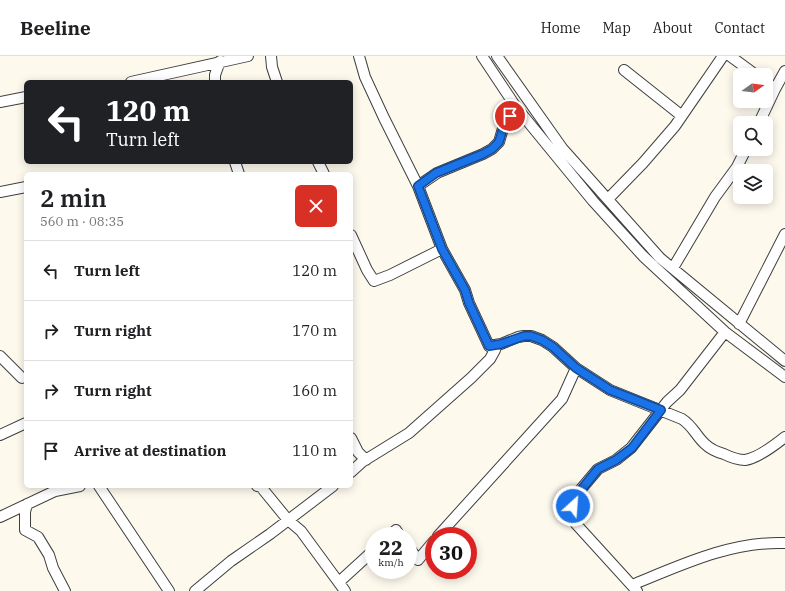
<!DOCTYPE html>
<html lang="en">
<head>
<meta charset="utf-8">
<style>
  body { margin:0; font-family:"IBM Plex Serif",serif; background:#f6f6f6; color:#202124; height:100vh; display:flex; flex-direction:column; font-size:15px; white-space:nowrap }
  * { box-sizing:border-box; margin:0 }
  p { font-size:13px; color:#757577 }
  .icon { flex:none; width:22px; height:22px; fill:none; stroke:currentColor; stroke-width:2; stroke-linecap:round; stroke-linejoin:round }
  .map { position:relative; flex:1; overflow:hidden }
  .details { position:absolute; left:24px; top:116px; width:329px; height:316px; display:flex; flex-direction:column; background:#fff; border-radius:6px; box-shadow:0 2px 10px #0003 }
  .details>* { flex:none }
  .guide { position:absolute; left:24px; top:24px; width:329px; height:84px; border-radius:6px; box-shadow:0 2px 10px #0003; background:#202124; color:#fff; overflow:hidden }
  .needle { width:26px; rotate:76deg }
  .buttons { position:absolute; left:733px; top:12px; display:grid; gap:8px }
  .buttons a { display:grid; place-items:center; width:40px; height:40px; border-radius:6px; background:#fff; box-shadow:0 2px 10px #0003; font-size:20px }
  .speed { position:absolute; left:365px; top:471px; display:flex; gap:8px; font-size:20px; font-weight:700; text-align:center }
  .speed>* { display:grid; place-content:center; width:52px; height:52px; border-radius:50%; background:#fff; box-shadow:0 2px 10px #0003; line-height:1 }
  .speed small { font-size:10px; font-weight:400 }
  .speed .limit { border:6px solid #d22; background:#fff; color:#111 }
  .pin { position:absolute; display:grid; place-items:center; width:34px; height:34px; color:#fff; margin:-17px; border:2px solid #fff; border-radius:50%; box-shadow:0 1px 4px #0007 }
  .me { position:absolute; width:44px; margin:-22px; rotate:26deg; stroke-linejoin:round; filter:drop-shadow(0 0 3px #0008) }
  .turn { display:flex; align-items:center; gap:14px; height:84px; padding:0 16px; font-size:18px }
  .turn .icon { width:52px; height:52px; stroke-width:2.5 }
  .turn b { display:block; font-size:28px; line-height:34px }
  .round { display:grid; place-items:center; flex:none; width:42px; height:42px; border-radius:6px; background:#f6f6f6 }
  .headline { display:flex; align-items:center; justify-content:space-between; height:68px; padding:0 16px }
  h1 { font-size:24px; font-weight:600; line-height:30px }
  ul { padding:0; list-style:none }
  li { display:flex; align-items:center; gap:12px; height:60px; padding:0 16px; border-top:1px solid #e0e0e0 }
  li div { flex:1 }
  li b { display:block; font-size:15px }
  li em { font-style:normal }
  header { display:flex; align-items:center; gap:24px; box-sizing:border-box; height:56px; padding:0 20px; background:#fff; border-bottom:1px solid #e0e0e0 }
  header strong { font-size:19px }
  nav { display:flex; gap:22px; margin-inline-start:auto; font-size:14px }
  .map>svg:first-child { display:block }
  .lines { fill:none; stroke-linecap:round; stroke-linejoin:round }
  .minor-casing { stroke:#3f3f3f; stroke-width:12 }
  .minor { stroke:#fff; stroke-width:10 }
  .route-casing { stroke:#114b97; stroke-width:10 }
  .route { stroke:#1a73e8; stroke-width:7 }
</style>
</head>
<body>
<header>
<strong>Beeline</strong>
<nav><a>Home</a><a>Map</a><a>About</a><a>Contact</a></nav>
</header>
<div class="map">
<svg width="785" height="535" viewBox="0 0 785 535">
  <rect width="100%" height="100%" fill="#fdf9ed"/>
  <g class="lines">
    <defs>
      <path id="minor" d="M271,0l1,11 5,15
        M482,0l34,51 77,94 50,55 82,76 60,45
        M497,0l65,92 98,110 125,103
        M730,0l26,19
        M624,14l58,46
        M131,26l117,-26
        M215,26v-7l5,-14
        M766,26l9,7 10,-18
        M0,46l26,-5
        M759,67l16,-34
        M235,106l4,12
        M318,106l6,12
        M418,130l19,-13 46,-19 9,-5 7,-7 5,-17 12,-18
        M0,136l26,-5
        M609,142l34,-35 32,-37 48,-70
        M351,179l16,35 7,11 16,-6 52,-26
        M673,212l42,-71 22,-30 9,-18
        M739,268l46,-90
        M489,290l12,-2 17,-7 6,-1h7l11,4 11,7 23,21 34,22 72,29c11,7 14,17 23,25 5,5 12,8 19,10 6,3 14,6 21,6 13,-2 30,-15 40,-23
        M0,300l22,22
        M0,379l26,-12
        M351,382l7,14 8,8
        M351,416l11,-10 47,-29 62,-55 19,-19 5,-9 -6,-4 -20,-43 -4,-13 -23,-41 -24,-63 -34,-68 -19,-41 -6,-21
        M99,430l70,105
        M257,430l4,1 27,33 13,11 44,60
        M27,448l-2,8v18l13,7 11,18 4,13 12,23
        M0,461l55,-26 25,-5
        M389,480l7,-6 4,6
        M438,480l124,-137 14,-31
        M408,490l10,14 16,-19
        M339,526l35,-32
        M632,529c49,-20 99,-44 153,-42
        M195,535l36,-30 39,-27 63,-48
        M637,535l-61,-67 -3,-18 1,-4 2,-7 22,-26 18,-9 15,-12 36,-46 13,-12 45,-58"/>
    </defs>
    <!-- minor casing -->
    <use href="#minor" class="minor-casing"/>
    <!-- minor -->
    <use href="#minor" class="minor"/>
  </g>
  <g class="lines">
    <defs>
      <path id="route" d="M510,60l-6,9 -5,17 -7,7 -9,5 -47,19 -18,13 24,63 23,41 4,13 20,43 12,-2 23,-8h7l11,4 11,7 23,21 34,22 51,20 -29,38 -16,12 -18,9 -22,27 -3,10"/>
    </defs>
    <!-- route casing -->
    <use href="#route" class="route-casing"/>
    <!-- route -->
    <use href="#route" class="route"/>
  </g>
</svg>
<div class="buttons">
<a><svg class="needle" viewBox="-14 -14 28 28"><path d="M0-13l5 13h-10z" fill="#e53935"/><path d="M0 13l5-13h-10z" fill="#757577"/></svg></a>
<a><svg class="icon" aria-label="search" viewBox="0 0 24 24"><circle cx="10" cy="10" r="6"/><path d="M15 15l6 6"/></svg></a>
<a><svg class="icon" aria-label="layers" viewBox="0 0 24 24"><path d="M12 4l9 5-9 5-9-5zM3 14l9 5 9-5"/></svg></a>
</div>
<div class="speed"><div>22<small>km/h</small></div><div class="limit">30</div></div>
<div class="pin" style="left:510px;top:60px;background:#d93025"><svg class="icon" aria-label="arrive" viewBox="0 0 24 24"><path d="M6 21V4h12l-3 4 3 4H6"/></svg></div>
<svg class="me" style="left:573px;top:450px" viewBox="-20 -20 40 40"><circle r="17" fill="#1a73e8" stroke="#fff" stroke-width="3"/><path d="M0-11L8 9 0 5-8 9z" fill="#fff"/></svg>
<div class="guide">
<div class="turn"><svg class="icon" aria-label="left" viewBox="0 0 24 24"><path d="M17 20v-9H6M10 6l-5 5 5 5"/></svg><div><b>120 m</b>Turn left</div></div>
</div>
<section class="details">
<div class="headline"><div><h1>2 min</h1><p>560 m · 08:35</p></div><a class="round" style="background:#d93025;color:#fff"><svg class="icon" aria-label="close" viewBox="0 0 24 24"><path d="M6 6l12 12M18 6L6 18"/></svg></a></div>
<ul>
<li><svg class="icon" aria-label="left" viewBox="0 0 24 24"><path d="M17 20v-9H6M10 6l-5 5 5 5"/></svg><div><b>Turn left</b></div><em>120 m</em></li>
<li><svg class="icon" aria-label="right" viewBox="0 0 24 24"><path d="M7 20v-9h11M14 6l5 5-5 5"/></svg><div><b>Turn right</b></div><em>170 m</em></li>
<li><svg class="icon" aria-label="right" viewBox="0 0 24 24"><path d="M7 20v-9h11M14 6l5 5-5 5"/></svg><div><b>Turn right</b></div><em>160 m</em></li>
<li><svg class="icon" aria-label="arrive" viewBox="0 0 24 24"><path d="M6 21V4h12l-3 4 3 4H6"/></svg><div><b>Arrive at destination</b></div><em>110 m</em></li>
</ul>
</section>
</div>
</body>
</html>
